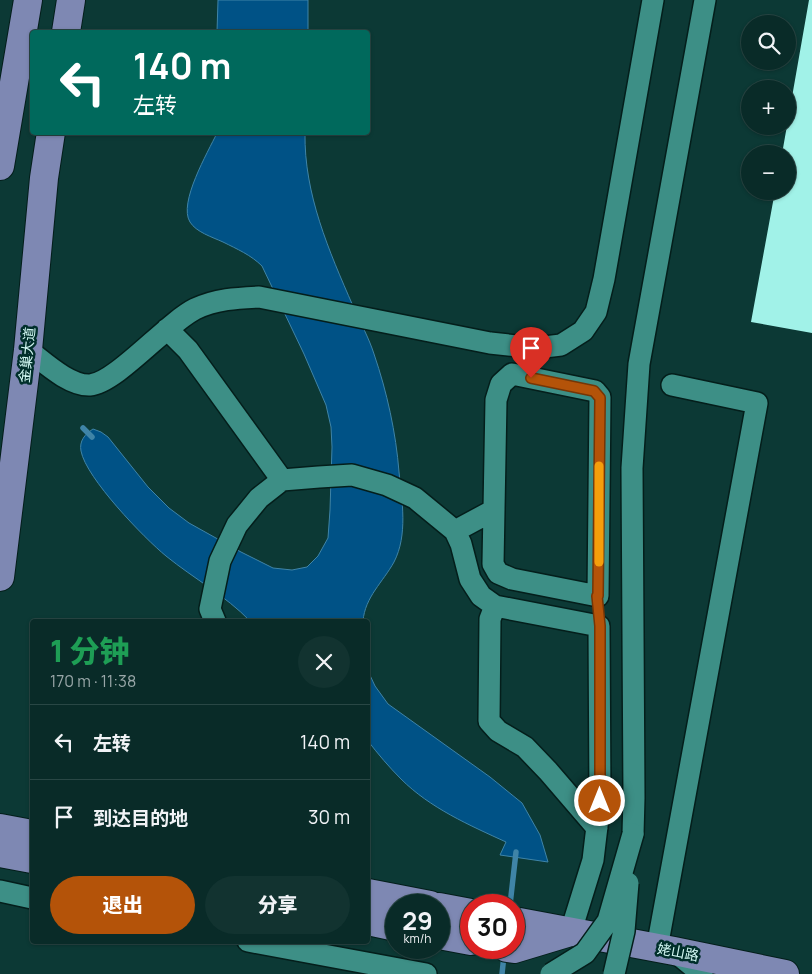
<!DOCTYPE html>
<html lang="zh">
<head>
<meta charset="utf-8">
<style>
  body { margin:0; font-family:Manrope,"Noto Sans SC",sans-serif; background:#123330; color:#f1f3f6; height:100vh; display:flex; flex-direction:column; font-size:19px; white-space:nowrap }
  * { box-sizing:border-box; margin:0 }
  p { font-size:16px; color:#99a7a8 }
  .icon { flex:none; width:28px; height:28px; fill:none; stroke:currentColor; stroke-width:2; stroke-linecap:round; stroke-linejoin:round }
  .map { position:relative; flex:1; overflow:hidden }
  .details { position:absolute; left:30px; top:619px; width:340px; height:325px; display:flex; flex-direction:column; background:#092b28; border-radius:5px; box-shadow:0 1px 4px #0004,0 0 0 1px #294745 }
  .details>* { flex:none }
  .top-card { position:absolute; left:30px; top:30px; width:340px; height:105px; border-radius:5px; box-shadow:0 1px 4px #0004,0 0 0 1px #294745; background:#00695c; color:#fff; overflow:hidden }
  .tools { position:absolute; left:741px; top:15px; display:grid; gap:10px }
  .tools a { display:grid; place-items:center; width:55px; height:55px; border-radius:50%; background:#092b28; box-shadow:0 1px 4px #0004,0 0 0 1px #294745; font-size:25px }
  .speed { position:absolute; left:385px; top:894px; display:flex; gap:10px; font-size:25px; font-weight:700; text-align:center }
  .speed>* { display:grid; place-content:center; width:65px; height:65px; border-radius:50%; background:#092b28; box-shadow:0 1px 4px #0004,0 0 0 1px #294745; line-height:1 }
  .speed small { font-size:12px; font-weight:400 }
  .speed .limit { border:8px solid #d22; background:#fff; color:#111 }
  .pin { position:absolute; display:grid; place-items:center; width:42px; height:42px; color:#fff; margin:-51px -21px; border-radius:50% 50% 50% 0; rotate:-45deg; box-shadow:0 0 5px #0007 }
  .pin .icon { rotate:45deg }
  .me { position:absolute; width:55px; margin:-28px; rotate:0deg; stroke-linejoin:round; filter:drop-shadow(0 0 4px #0008) }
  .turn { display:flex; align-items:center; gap:18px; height:105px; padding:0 20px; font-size:22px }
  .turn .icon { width:65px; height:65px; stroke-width:2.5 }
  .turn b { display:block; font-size:35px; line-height:42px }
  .round { display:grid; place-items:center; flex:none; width:52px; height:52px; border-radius:26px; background:#123330 }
  .overview { display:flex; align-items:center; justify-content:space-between; height:85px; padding:0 20px }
  h1 { font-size:30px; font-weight:800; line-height:38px; color:#1e9e55 }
  .cta { display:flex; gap:10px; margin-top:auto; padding:10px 20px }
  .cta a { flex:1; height:58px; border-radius:30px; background:#b45309; color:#fff; font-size:20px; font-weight:800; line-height:58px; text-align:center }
  .cta a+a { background:#123330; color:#f1f3f6 }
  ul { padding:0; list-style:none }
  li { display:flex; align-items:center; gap:15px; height:75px; padding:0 20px; border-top:1px solid #294745 }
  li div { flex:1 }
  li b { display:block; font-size:19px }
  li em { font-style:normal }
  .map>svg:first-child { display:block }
  .water { fill:#005286; stroke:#3f84a7 }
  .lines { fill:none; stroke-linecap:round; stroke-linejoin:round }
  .stream { stroke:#3f84a7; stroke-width:5.5 }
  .building { fill:#a1f2e8 }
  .minor-casing { stroke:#041e1b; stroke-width:24 }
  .major-casing { stroke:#041e1b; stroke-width:30 }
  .minor { stroke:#3d8f86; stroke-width:21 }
  .major { stroke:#7e88b3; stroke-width:28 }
  .minor-bridge-casing { stroke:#041e1b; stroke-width:24; stroke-linecap:butt }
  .minor-bridge { stroke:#3d8f86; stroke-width:21 }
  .route-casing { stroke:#753606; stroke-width:12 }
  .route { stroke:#b45309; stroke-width:9 }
  .slow { stroke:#f59e0b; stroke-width:9 }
  .labels { text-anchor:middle; stroke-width:5; stroke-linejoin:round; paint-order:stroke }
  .street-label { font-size:14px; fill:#d3f9f4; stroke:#002f2b }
</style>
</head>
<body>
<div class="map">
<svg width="812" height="974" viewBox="0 0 812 974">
  <rect width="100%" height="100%" fill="#0c3935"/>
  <!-- water -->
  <path class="water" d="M218,0h90v32h-91z
    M217,133h88c-1,61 24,118 48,173 7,16 16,32 21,48 13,38 22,79 25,118 3,29 9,63 -5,90 -11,20 -29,35 -31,59h-113c-24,-25 -57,-43 -84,-65 -22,-18 -80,-78 -85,-105 -2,-10 4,-17 12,-22l8,3 7,5 40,50 21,21 20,15 52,29 32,16 19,2 15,-3 11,-11 10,-18 2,-28 2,-63 -1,-20 -5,-22 -22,-51 -42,-88c-11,-11 -25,-17 -39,-24 -11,-5 -27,-10 -33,-20 -12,-19 18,-70 27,-89z
    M368,671l7,15 13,18 102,73 32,26 18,32 8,27 -48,-7 6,-13c-37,-17 -76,-34 -105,-63 -12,-12 -23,-25 -33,-38z"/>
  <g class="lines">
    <!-- stream -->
    <path class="stream" d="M83,428l9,9
      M510,905l6,-53
      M502,974l2,-19"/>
  </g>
  <!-- building -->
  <path class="building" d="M809,0h3v333l-61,-11 24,-131h13v-37h-6z"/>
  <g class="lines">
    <defs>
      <path id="minor" d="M167,329l21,21 94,130
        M28,350c16,12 41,36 62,35 26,-2 77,-62 105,-76 21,-10 42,-11 64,-12l231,46 46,5 25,-3 22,-14 13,-19 8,-33 49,-279
        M512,374l83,17 5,6 -2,199 -86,-17 -14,-6 -5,-9 3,-164 5,-16z
        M455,531l39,-21
        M495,606l-5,13 -1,102 9,10 27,16 23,24 49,57
        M215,621l-5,-12 10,-48 17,-36 22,-27 23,-18 37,-3 33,-2 35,10 28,13 40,33 6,13 9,35 11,17 14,10 104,20 1,175 -7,59 -22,71
        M633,834l1,-36 -2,-330 7,-104 66,-364
        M0,891l32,7
        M248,941l178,33
        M657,948l100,-545 -85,-18
        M674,951l28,23"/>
      <path id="major" d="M66,32l5,-32
        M0,166l28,-166
        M0,577l28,-227 16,-172 7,-46
        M0,828l32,6
        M0,853l32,6
        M368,893l62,12
        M439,907l32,6
        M368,921l28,6
        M514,921l160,30 111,23
        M439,935l32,6
        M507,948l7,1 53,-16"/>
    </defs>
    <!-- minor casing -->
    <use href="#minor" class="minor-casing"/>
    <!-- major casing -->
    <use href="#major" class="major-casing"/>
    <!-- minor -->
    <use href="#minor" class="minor"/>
    <!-- major -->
    <use href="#major" class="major"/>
    <defs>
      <path id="minor-bridge" d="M551,974l34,-21 23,-32 25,-87
        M614,974l10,-43 4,-48"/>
    </defs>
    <!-- minor-bridge casing -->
    <use href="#minor-bridge" class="minor-bridge-casing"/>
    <!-- minor-bridge -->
    <use href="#minor-bridge" class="minor-bridge"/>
  </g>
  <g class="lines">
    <defs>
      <path id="route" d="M531,378l63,13 6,7 -2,198h-1l3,30v175"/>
    </defs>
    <!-- route casing -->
    <use href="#route" class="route-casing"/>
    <!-- route -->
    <use href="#route" class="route"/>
    <!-- slow -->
    <path class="slow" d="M599,562v-96"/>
  </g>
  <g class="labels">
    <!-- street labels -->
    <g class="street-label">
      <text transform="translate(27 355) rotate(-84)" y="5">金巢大道</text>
      <text transform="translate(678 952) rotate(11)" y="5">姥山路</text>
    </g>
  </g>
</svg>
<div class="tools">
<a><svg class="icon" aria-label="search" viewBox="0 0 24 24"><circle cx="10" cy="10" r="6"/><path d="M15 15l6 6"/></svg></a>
<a>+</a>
<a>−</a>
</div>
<div class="speed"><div>29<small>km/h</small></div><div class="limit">30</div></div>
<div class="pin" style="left:531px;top:378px;background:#d93025"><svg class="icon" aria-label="arrive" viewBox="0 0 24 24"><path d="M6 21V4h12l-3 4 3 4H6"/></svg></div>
<svg class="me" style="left:600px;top:801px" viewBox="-20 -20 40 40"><circle r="17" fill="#b45309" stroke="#fff" stroke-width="3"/><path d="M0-11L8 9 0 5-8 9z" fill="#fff"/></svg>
<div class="top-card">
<div class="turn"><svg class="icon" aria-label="left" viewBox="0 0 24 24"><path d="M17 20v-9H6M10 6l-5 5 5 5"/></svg><div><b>140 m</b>左转</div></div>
</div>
<section class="details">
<div class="overview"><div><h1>1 分钟</h1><p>170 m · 11:38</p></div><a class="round"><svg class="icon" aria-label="close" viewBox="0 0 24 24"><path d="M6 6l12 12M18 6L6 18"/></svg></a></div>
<ul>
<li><svg class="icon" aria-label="left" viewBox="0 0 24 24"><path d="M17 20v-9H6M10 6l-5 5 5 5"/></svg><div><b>左转</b></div><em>140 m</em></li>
<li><svg class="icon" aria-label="arrive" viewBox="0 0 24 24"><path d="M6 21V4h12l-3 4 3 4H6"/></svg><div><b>到达目的地</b></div><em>30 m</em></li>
</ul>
<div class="cta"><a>退出</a><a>分享</a></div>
</section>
</div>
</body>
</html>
